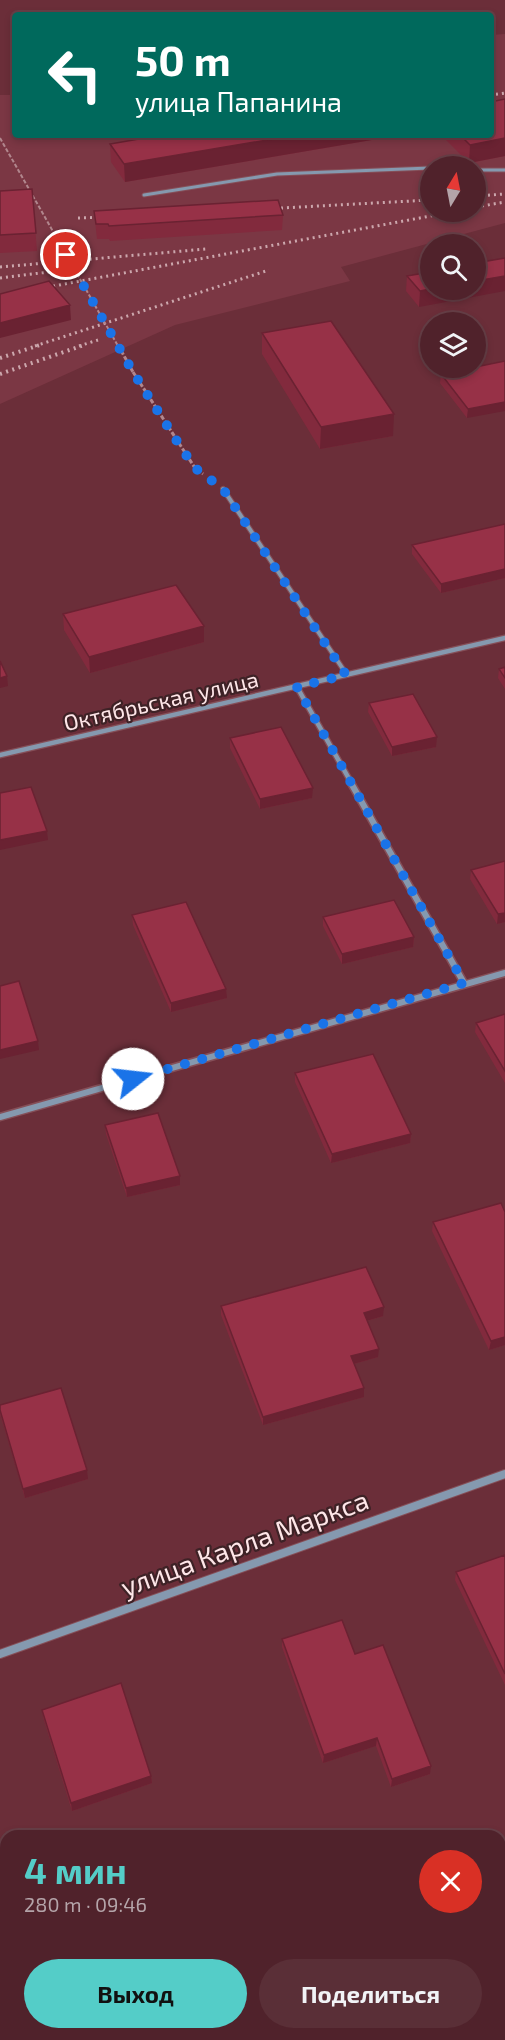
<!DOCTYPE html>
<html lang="ru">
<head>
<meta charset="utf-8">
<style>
  body { margin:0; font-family:"Exo 2",sans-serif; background:#5a2f37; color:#f1f3f6; height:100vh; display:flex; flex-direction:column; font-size:22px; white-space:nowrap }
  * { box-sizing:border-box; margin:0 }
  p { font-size:20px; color:#b4a4a9 }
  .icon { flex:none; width:33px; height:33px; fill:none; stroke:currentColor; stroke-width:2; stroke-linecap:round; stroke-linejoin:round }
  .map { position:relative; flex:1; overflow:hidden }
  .side { position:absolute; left:0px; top:1830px; width:506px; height:210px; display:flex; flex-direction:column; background:#50222b; border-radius:18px 18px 0 0; box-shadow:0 3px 9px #0003,0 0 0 2px #673f47 }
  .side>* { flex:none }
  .guide { position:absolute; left:12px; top:12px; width:482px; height:126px; border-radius:6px; box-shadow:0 3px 9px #0003,0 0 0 2px #673f47; background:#00695c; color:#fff; overflow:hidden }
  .needle { width:39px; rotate:10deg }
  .controls { position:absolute; left:420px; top:156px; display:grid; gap:12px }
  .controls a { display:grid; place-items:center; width:66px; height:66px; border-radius:50%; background:#50222b; box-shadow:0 3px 9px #0003,0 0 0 2px #673f47; font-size:30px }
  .pin { position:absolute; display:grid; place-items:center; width:51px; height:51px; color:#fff; margin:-26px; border:3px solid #fff; border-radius:50%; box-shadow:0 2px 6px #0007 }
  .me { position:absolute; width:66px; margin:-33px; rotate:74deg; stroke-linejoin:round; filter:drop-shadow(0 0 4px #0008) }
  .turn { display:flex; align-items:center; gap:21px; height:126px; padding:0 24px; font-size:27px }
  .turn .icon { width:78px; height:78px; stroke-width:2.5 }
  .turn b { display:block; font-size:42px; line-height:51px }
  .round { display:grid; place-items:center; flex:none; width:63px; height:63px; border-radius:32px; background:#5a2f37 }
  .head { display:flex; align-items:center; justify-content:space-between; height:102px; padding:0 24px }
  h1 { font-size:36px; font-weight:700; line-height:45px; color:#54cdc8 }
  .action { display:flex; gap:12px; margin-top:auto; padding:12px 24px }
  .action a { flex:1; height:69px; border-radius:36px; background:#54cdc8; color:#111; font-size:24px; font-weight:700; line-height:69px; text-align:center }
  .action a+a { background:#5a2f37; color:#f1f3f6 }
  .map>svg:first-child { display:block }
  .built { fill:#7b3744; fill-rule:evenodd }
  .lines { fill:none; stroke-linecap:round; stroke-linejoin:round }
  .lane-far1-casing { stroke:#854f58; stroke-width:5 }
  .lane-casing { stroke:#854f58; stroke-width:6 }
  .street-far2-casing { stroke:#854f58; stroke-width:7 }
  .street-far1-casing { stroke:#854f58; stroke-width:9 }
  .street-casing { stroke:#854f58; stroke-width:10 }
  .path { stroke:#b1868d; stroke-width:3; stroke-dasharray:4.5 2; stroke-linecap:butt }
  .lane-far1 { stroke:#8599af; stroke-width:3 }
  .lane { stroke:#8599af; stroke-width:4 }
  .street-far2 { stroke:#8599af; stroke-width:4.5 }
  .street-far1 { stroke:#8599af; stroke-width:6 }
  .street { stroke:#8599af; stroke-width:8 }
  .rail-far1 { stroke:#cca7ad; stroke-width:3; stroke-dasharray:2 4; stroke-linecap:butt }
  .rail { stroke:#cca7ad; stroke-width:4; stroke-dasharray:2 4.5; stroke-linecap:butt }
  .path-bridge-far1 { stroke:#b1868d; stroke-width:2; stroke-dasharray:4 2; stroke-linecap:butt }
  .path-bridge { stroke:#b1868d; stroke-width:3; stroke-dasharray:4.5 2; stroke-linecap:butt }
  .wall { fill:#822a3d }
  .shaded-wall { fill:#6a2232 }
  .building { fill:#973147; stroke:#6a2232; stroke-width:1.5 }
  .route { stroke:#1a73e8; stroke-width:10; stroke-dasharray:0 18 }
  .labels { text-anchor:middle; stroke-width:4.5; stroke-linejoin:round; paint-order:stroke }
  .street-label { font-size:22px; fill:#fee6e8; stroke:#3e2226 }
  .near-street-label { font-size:27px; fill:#fee6e8; stroke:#3e2226 }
</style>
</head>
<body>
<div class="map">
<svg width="505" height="2040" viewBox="0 0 505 2040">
  <rect width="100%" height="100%" fill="#6b2e39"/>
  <!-- built -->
  <path class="built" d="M505,34v189l-164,44 9,14 -175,44 -175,79v-309h15v40h475l1,-100zM430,166h46v46h-46z
    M505,1846v194h-39l-3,-6h37v-186z"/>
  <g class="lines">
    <defs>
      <path id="lane-far1" d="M476,170h29
        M144,195l133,-21 153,-6"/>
      <path id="lane" d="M223,489l124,186"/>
      <path id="street-far2" d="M297,687l55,97
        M0,755l505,-117"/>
      <path id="street-far1" d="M351,783l113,200
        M0,1117l505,-144"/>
      <path id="street" d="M0,1654l505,-180
        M0,1990l6,21
        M13,2034l1,6"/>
    </defs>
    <!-- lane-far1 casing -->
    <use href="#lane-far1" class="lane-far1-casing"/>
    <!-- lane casing -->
    <use href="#lane" class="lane-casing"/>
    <!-- street-far2 casing -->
    <use href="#street-far2" class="street-far2-casing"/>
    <!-- street-far1 casing -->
    <use href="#street-far1" class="street-far1-casing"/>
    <!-- street casing -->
    <use href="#street" class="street-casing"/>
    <!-- path -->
    <path class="path" d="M133,372l62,96 8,6"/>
    <!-- lane-far1 -->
    <use href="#lane-far1" class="lane-far1"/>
    <!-- lane -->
    <use href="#lane" class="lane"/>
    <!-- street-far2 -->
    <use href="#street-far2" class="street-far2"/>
    <!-- street-far1 -->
    <use href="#street-far1" class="street-far1"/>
    <!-- street -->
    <use href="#street" class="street"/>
    <!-- rail-far1 -->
    <path class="rail-far1" d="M490,95l15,-2
      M476,196l29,-2
      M476,207l29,-5
      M263,209l167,-9
      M78,218l32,-1
      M0,267l206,-18
      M0,278l57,-7
      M0,296l452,-84
      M35,346l234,-76
      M79,346l19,-6"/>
    <!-- rail -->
    <path class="rail" d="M0,358l40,-13
      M0,374l84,-29"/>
    <!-- path-bridge-far1 -->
    <path class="path-bridge-far1" d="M0,138l118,208"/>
    <!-- path-bridge -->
    <path class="path-bridge" d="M118,345l15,27"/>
  </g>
  <!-- wall -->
  <path class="wall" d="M505,99v57l-36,7 -28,-28h49z
    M162,135h239l-276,47 -14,-20 -1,-18z
    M32,189l5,62 -37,2v-62z
    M94,211l189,4 -1,15 -172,11 -1,-2h-12z
    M430,272l-11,35 -13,-16 1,-15z
    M262,333l131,103 -73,13 -58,-95z
    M474,368l-7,50 -27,-35 1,-9z
    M505,524v54l-64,15 -29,-39v-9z
    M63,614l141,12v16l-114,31 -26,-43z
    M505,667v22l-7,-11 1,-9z
    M369,703l67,44 -44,9 -24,-44z
    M230,738l82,60 -52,11 -30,-61z
    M505,861v61l-8,2 -27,-45 1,-9z
    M132,915l95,83 -56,14 -38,-87z
    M323,917l91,20 -1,10 -71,17 -19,-38z
    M505,1014v69l-30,-51 1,-9z
    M295,1073l116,61 -1,9 -79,20 -36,-81z
    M105,1125l75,51v9l-53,12 -21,-63z
    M433,1222l72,123 -16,5 -57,-119z
    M221,1306l162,10 -16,5 11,36 -24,7 10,33 -101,28 -42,-110z
    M0,1405l88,74 -63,19 -25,-84z
    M505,1555v130l-50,-105 1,-8z
    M282,1639l73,15 75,120 -39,13 -15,-41 -53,17 -41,-116z
    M42,1710l109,66 1,7 -80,28 -29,-94z"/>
  <!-- shaded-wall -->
  <path class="shaded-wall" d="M297,135h104l-276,47 -1,-18z
    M505,138v18l-36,7 1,-18z
    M505,276v15l-86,16 1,-16 10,-2 46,1v-9z
    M70,305l1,15 -71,18v-15z
    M505,402v9l-38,7 1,-9z
    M394,414l-1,22 -73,13 1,-22z
    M505,569v9l-64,15v-9z
    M204,626v16l-114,31 -1,-16z
    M7,676l1,10 -8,2v-10z
    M437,737l-1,10 -44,9v-9z
    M313,788l-1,10 -52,11v-10z
    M47,831l1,9 -48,10v-10z
    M505,913v9l-8,2 1,-10z
    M414,937l-1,10 -71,17v-10z
    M226,989l1,9 -56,14v-9z
    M38,1041l1,9 -39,9v-9z
    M411,1134l-1,9 -79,20 1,-9z
    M180,1176v9l-53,12 -1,-9z
    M384,1307l-1,9 -20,6 1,-9z
    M505,1337v8l-16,5 2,-9z
    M379,1349l-1,8 -28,8 1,-9z
    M364,1388v9l-101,28v-8z
    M87,1470l1,9 -63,19 -2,-9z
    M377,1738l-1,8 -53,17 1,-8z
    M431,1766l-1,8 -39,13 1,-8z
    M151,1776l1,7 -80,28 -1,-8z
    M215,2034h15l-15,6h-15z"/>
  <!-- building -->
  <path class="building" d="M505,99v39l-35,7 -10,-10h30v-33z
    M162,135h135l-173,29 -14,-20z
    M32,189l4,44 -36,2v-44z
    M278,200l5,15 -174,11 -1,-2h-12l-2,-13z
    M505,258v18l-29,5v-18z
    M430,272v17l-10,2 -13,-15z
    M49,281l21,24 -70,18v-29z
    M331,321l63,93 -73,13 -59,-94z
    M505,361v41l-37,7 -27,-35z
    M505,524v45l-64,15 -29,-39z
    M176,585l28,41 -115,31 -26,-43z
    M0,661l7,15 -7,2z
    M505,667v11l-6,-9z
    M413,694l24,43 -45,10 -23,-44z
    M281,727l32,61 -53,11 -30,-61z
    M31,787l16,44 -47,9v-47z
    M505,861v52l-7,1 -27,-44z
    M394,900l20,37 -72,17 -19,-37z
    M186,902l40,87 -55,14 -39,-88z
    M19,981l19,60 -38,9v-64z
    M505,1014v57l-29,-48z
    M373,1054l38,80 -79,20 -37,-81z
    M158,1113l22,63 -54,12 -21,-63z
    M501,1203l4,9v125l-14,4 -58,-119z
    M366,1267l18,40 -20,6 15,36 -28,7 13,32 -101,29 -42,-111z
    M61,1388l26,82 -64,19 -23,-79v-5z
    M505,1555v119l-49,-102z
    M342,1620l13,34 28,-9 48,121 -39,13 -15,-41 -53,17 -42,-116z
    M121,1683l30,93 -80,27 -29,-93z
    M159,2034h56l-15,6h-39z"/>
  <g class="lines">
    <!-- route -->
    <path class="route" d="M66,255l67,117 47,74 15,22 28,21 123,186 -49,12 167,296 -331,96"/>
  </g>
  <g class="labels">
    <!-- street labels -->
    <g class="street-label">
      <text transform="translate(161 701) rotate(-13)" y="8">Октябрьская улица</text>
    </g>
    <!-- near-street labels -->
    <g class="near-street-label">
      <text transform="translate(245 1544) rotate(-20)" y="9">улица Карла Маркса</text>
    </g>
  </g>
</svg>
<div class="controls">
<a><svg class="needle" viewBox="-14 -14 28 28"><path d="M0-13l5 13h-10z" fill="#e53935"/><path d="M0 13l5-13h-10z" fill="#b4a4a9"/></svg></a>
<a><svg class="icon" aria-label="search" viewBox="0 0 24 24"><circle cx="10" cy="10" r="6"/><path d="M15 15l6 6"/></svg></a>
<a><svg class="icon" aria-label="layers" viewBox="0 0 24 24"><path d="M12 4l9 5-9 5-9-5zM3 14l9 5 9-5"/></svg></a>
</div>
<div class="pin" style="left:66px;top:255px;background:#d93025"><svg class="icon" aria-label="arrive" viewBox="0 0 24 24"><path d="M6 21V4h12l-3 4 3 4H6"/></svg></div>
<svg class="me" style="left:133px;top:1079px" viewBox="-20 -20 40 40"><circle r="19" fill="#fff"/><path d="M0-13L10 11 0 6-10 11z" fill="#1a73e8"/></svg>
<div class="guide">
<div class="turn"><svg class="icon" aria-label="left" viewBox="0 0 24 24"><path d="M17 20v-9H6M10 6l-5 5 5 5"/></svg><div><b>50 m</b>улица Папанина</div></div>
</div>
<section class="side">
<div class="head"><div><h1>4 мин</h1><p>280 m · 09:46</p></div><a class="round" style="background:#d93025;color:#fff"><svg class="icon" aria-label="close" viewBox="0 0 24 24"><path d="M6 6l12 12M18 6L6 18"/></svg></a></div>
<div class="action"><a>Выход</a><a>Поделиться</a></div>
</section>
</div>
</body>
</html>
